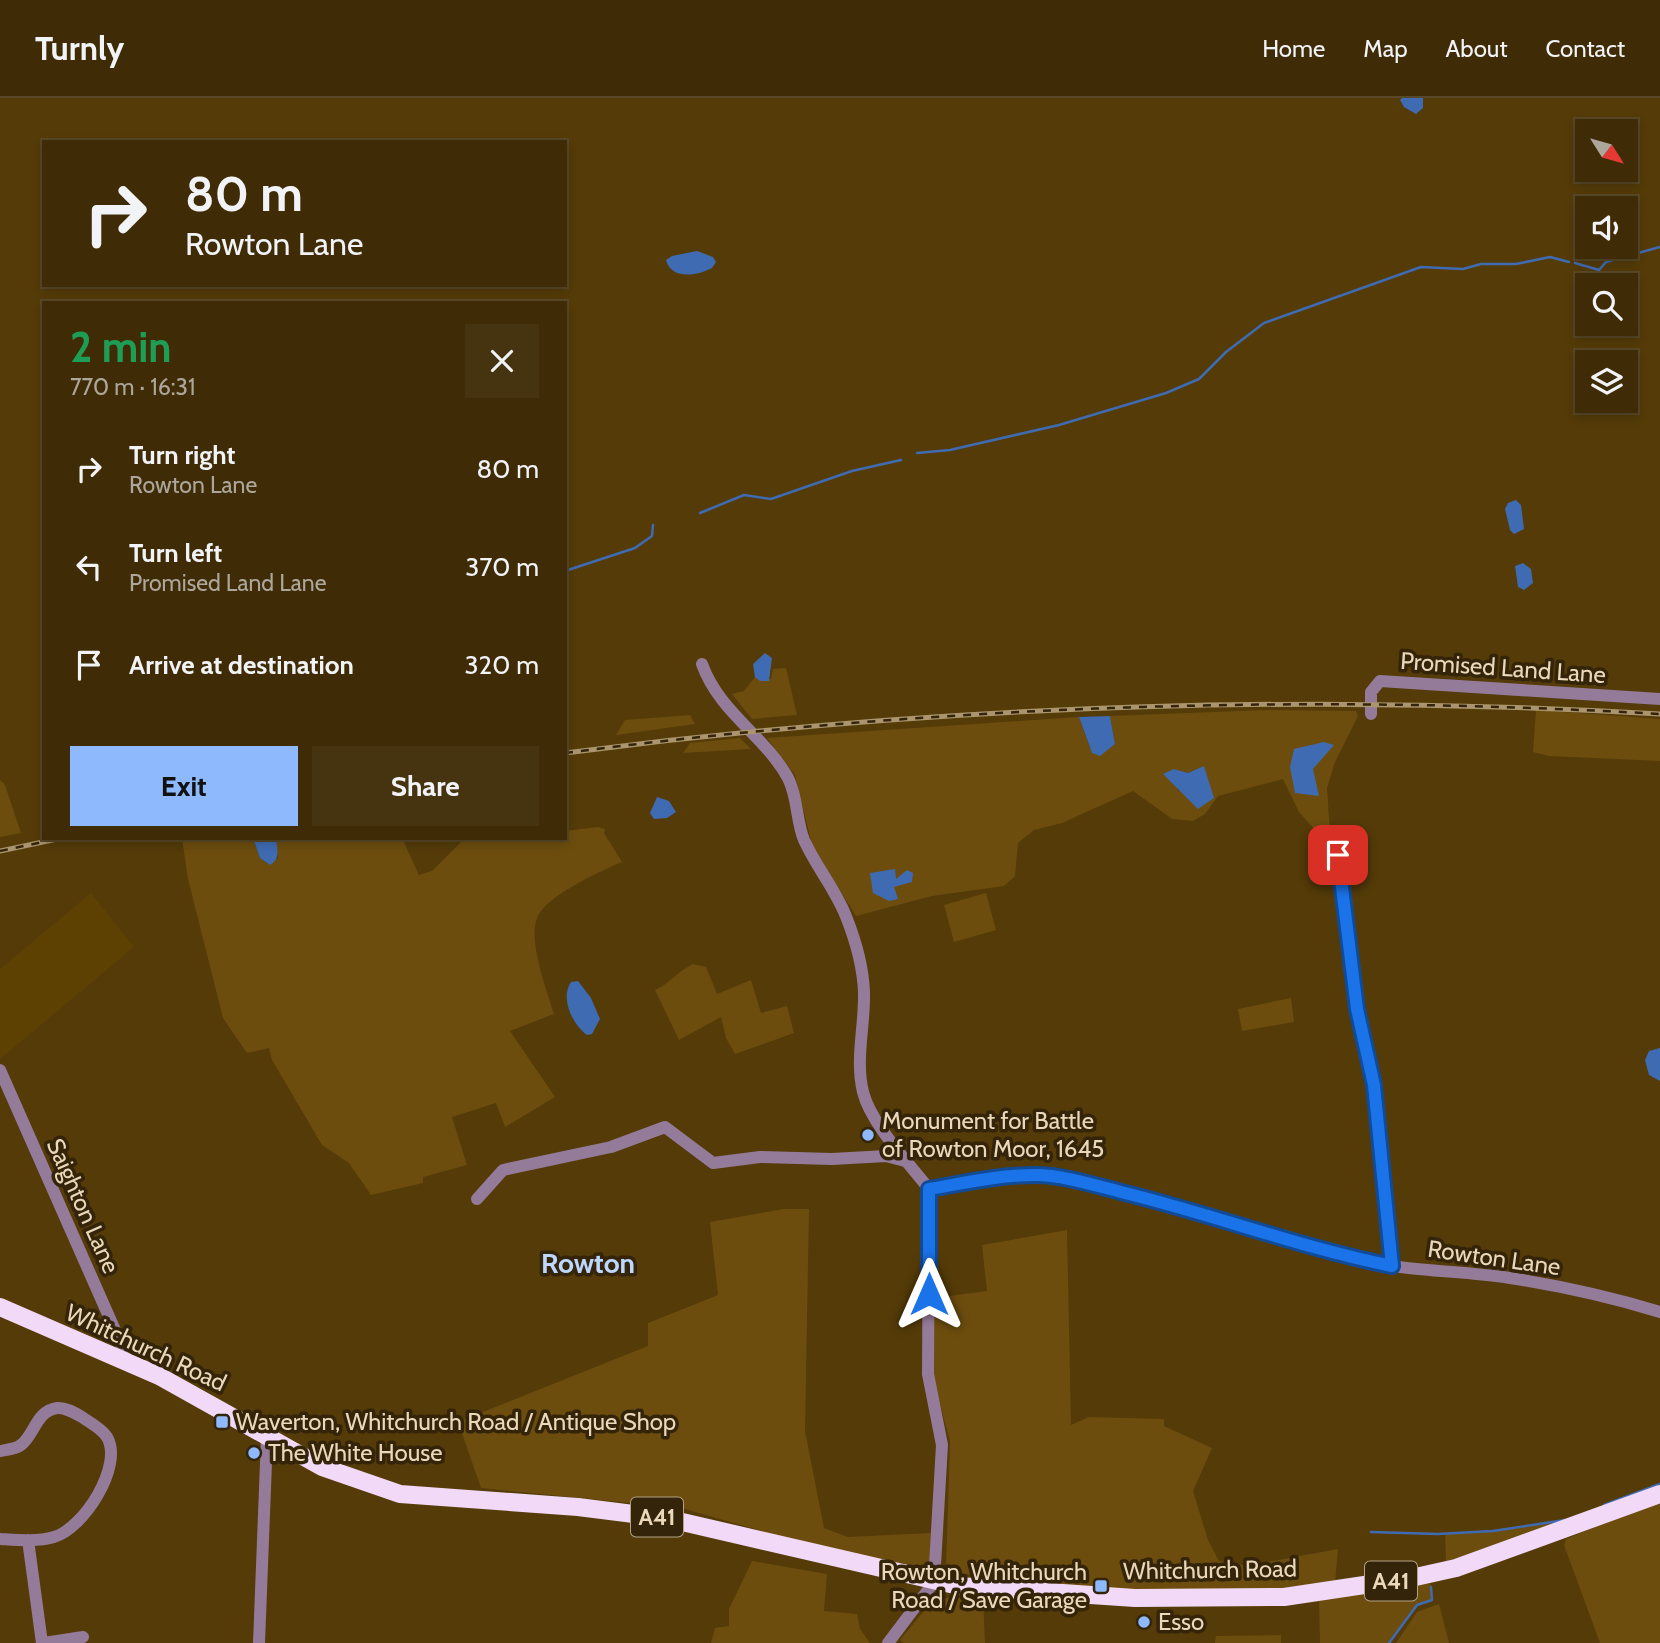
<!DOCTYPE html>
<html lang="en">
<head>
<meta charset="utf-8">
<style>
  body { margin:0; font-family:Cabin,sans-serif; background:#463410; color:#f1f3f6; height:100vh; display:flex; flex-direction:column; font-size:26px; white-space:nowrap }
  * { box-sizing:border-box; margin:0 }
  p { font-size:23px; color:#ada79b }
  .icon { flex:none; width:38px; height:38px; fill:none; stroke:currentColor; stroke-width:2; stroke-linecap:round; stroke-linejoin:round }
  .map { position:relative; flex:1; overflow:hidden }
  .details { position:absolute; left:42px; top:203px; width:525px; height:539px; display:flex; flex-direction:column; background:#3f2c06; border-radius:0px; box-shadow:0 4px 10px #0003,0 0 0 2px #584828 }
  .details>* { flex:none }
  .top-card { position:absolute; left:42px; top:42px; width:525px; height:147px; border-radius:0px; box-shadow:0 4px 10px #0003,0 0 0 2px #584828; background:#3f2c06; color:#f1f3f6; overflow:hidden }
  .needle { width:46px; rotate:127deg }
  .fabs { position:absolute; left:1575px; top:21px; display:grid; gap:14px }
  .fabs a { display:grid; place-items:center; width:63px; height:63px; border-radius:0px; background:#3f2c06; box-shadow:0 4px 10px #0003,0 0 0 2px #584828; font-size:35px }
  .pin { position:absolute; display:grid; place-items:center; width:60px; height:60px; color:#fff; margin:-30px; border-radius:14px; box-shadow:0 4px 10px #0006 }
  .me { position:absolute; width:77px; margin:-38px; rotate:0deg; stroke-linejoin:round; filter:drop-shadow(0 0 5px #0008) }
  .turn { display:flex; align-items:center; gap:24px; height:147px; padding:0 28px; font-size:32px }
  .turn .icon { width:91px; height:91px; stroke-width:2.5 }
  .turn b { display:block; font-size:49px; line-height:60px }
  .round { display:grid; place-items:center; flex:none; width:74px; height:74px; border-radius:0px; background:#463410 }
  .headline { display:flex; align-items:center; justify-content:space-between; height:119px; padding:0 28px }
  h1 { font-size:42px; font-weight:800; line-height:52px; color:#1e9e55 }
  .primary-button { display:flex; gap:14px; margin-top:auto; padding:14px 28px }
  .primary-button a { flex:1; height:80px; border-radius:0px; background:#8eb9fd; color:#111; font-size:28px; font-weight:800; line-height:80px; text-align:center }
  .primary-button a+a { background:#463410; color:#f1f3f6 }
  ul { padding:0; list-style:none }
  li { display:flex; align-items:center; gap:21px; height:98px; padding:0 28px }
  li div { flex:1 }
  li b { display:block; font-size:26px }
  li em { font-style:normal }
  header { display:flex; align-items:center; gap:42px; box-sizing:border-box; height:98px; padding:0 35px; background:#3f2c06; border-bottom:2px solid #584828 }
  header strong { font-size:33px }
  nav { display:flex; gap:38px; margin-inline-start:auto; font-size:24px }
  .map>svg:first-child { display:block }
  .built { fill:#5d4103 }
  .green { fill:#6c4d0e; fill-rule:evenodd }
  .water { fill:#3f6bb2 }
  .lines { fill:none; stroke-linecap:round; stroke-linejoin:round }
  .stream { stroke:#3f6bb2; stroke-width:2.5 }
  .minor { stroke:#947b9a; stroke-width:12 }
  .highway { stroke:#f1d9f7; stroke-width:18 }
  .rail-casing { stroke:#ab956e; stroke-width:5 }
  .rail { stroke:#33240a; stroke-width:2.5; stroke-dasharray:8; stroke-linecap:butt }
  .route-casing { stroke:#114b97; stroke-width:18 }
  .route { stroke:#1a73e8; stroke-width:12 }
  .poi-dot { fill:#8eb9fd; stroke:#33240a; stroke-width:2.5 }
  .labels { text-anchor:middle; stroke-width:7; stroke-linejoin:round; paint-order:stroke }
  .shield { fill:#33240a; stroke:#b4a285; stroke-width:2 }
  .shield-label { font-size:23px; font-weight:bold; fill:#ebd8ba }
  .street-label { font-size:24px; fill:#ebd8ba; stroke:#33240a }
  .poi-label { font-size:24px; fill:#ebd8ba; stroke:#33240a; text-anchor:start }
  .quarter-label { font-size:28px; font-weight:bold; fill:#bed7fd; stroke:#33240a }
</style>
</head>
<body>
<header>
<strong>Turnly</strong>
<nav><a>Home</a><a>Map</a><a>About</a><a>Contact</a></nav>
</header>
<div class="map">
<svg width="1660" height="1545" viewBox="0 0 1660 1545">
  <rect width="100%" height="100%" fill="#543b08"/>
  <!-- built -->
  <path class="built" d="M91,795l43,54 -134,112v-90z"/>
  <!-- green -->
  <path class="green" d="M786,570l11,47 -45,4 -20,-25 12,-3 11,-14 16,2 2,-10z
    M1266,612l90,1 2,5 -23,46 -8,26 4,60 -32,-36 -16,-33 -65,17 -13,18 -12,7 -21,-2 -39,-28 -71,32 -28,7 -16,13 -3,33 -11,10 -72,10 -76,20 -44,-71 -17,-70 -28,-37 312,-21 11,31 25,-4 -5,-28zM1204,668l-26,25 -4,-22 14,4z
    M1536,612l124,9v42l-111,-5 -16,-4z
    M690,617l5,9 -79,11 9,-15z
    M740,640l11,11 -68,4 7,-10z
    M0,682l5,5 16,48 -21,4z
    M598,729l7,2 -1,4 18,29c-21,9 -77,34 -85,56 -9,24 10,73 17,96l-44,17 45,66 -50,30 -9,-24 -44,14 15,48 -44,12v6l-52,12 -22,-32 -27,-18 -50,-85 -3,-12 -22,5 -24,-35 -35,-139 -6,-41h71l7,20 10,7 8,-7 -2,-20h126l17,37 13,-4 33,-33h100v-7z
    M986,795l10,37 -42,12 -10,-37z
    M693,866l13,3 11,27 34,-14 10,33 26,-7 7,27 -59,21 -9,-16 -5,-21 -42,23 -24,-50c14,-6 23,-19 38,-26z
    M1291,900l3,24 -52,9 -4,-22z
    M784,1111h25l-4,222 19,97 24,9 83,-4 -2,39 -100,-22 -148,-42 -200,-20 -23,-66 190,-76v-23l70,-28 -8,-73z
    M1067,1132l4,195 18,-8 75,2v7l48,22 -19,43 15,49 11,21 27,5 92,-17 -3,34 -48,6 -156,1 -107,-5 -78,-15 4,-129 -17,-63 1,-80 53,-7 -5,-46z
    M1660,1403v142h-60l-36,-98 2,-6z
    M1565,1422l-119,43 -1,-30 48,-2z
    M752,1463l75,13 -3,37 33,3 3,15 10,14h-159l4,-15 14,-2v-17z
    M1430,1483l2,19 -15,5 -28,38h-69l-1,-45z
    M940,1500h43l2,45h-81l-4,-3 28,-34z
    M1439,1506l10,39h-53l21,-31z
    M1281,1537v8h-66l1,-7z"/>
  <!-- water -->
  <path class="water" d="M1402,0h21v10l-7,6 -12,-7 -4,-7z
    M697,153l16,6 3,5 -4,6c-15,8 -41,12 -46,-8l6,-4z
    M1516,402l5,5 3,24 -10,5 -4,-4 -5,-21 3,-6z
    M1523,465l8,6 2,14 -9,7 -6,-3 -3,-21z
    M765,555l7,5 -3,23h-9l-5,-4 -2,-13z
    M1110,618l5,28 -15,12 -8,-3 -13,-36z
    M1324,644l10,3 -21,24 6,27 -24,-3 -5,-26 4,-18z
    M1204,668l10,32 -16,11 -35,-35 11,-5 14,4z
    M657,699l12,4 7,11 -9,6 -13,1 -4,-6z
    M253,740h23c1,11 5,21 -6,27l-10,-7z
    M895,771l1,10 11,-9 6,3 -1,9 -18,5 4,12 -9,2 -16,-8 -3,-20z
    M578,883l13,17 9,21 -8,15 -5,1c-15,-11 -27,-37 -16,-53z
    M1660,950v33l-11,-6 -4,-15 4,-9z"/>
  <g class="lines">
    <!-- stream -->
    <path class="stream" d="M1575,165l24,7 7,-8 54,-15
      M917,355l33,-3 109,-25 107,-32 33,-14 27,-27 38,-29 157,-56 42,2 18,-5h35l34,-7 19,5
      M700,415l44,-18 27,4 81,-28 49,-11
      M565,473l70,-23 17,-12 1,-11
      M1604,1407l56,-21
      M1371,1434l67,2 55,-3 72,-11
      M1389,1545l28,-38 15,-5 -1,-13"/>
    <!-- minor -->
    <path class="minor" d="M702,566c17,48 63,72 86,114 10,19 8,43 16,62 12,27 33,51 43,79 9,23 16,48 17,73 1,33 -9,67 -1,100 8,32 46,71 66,97
      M1371,616v-22l9,-11 280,18
      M1335,735l22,176 17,76 18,181
      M0,972l122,276 1,14
      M929,1091c35,-6 75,-18 110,-14 110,13 213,58 318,84 50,13 102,11 153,19 51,8 101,19 150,34
      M477,1101l26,-29 108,-23 54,-20 48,36 47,-6 72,2 54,-3 19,5
      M0,1353c6,-1 16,-2 21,-6 14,-11 15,-34 36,-37 8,-1 18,5 25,9 8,6 19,11 25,20 17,29 -24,92 -53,100 -18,5 -37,3 -54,2
      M28,1442l14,103
      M44,1545l39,-6
      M259,1545l8,-206
      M888,1545l46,-61 8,-137 -14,-71 1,-185"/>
    <!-- highway -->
    <path class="highway" d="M0,1209l159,69 163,91 78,27 178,13 87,11 294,68 176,12 149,-1 127,-19 45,-10 204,-74"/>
    <defs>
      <path id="rail" d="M565,655c362,-47 731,-60 1095,-39
        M0,753l62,-13"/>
    </defs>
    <!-- rail casing -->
    <use href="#rail" class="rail-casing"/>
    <!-- rail -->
    <use href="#rail" class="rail"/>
  </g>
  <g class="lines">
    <defs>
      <path id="route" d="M929,1196v-105c35,-6 70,-14 106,-14 30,0 65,12 94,19 88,22 174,54 263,72l-18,-181 -17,-76 -19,-154"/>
    </defs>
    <!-- route casing -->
    <use href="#route" class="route-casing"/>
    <!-- route -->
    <use href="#route" class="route"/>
  </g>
  <!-- markers -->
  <g class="poi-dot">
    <circle cx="868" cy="1037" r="7"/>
    <rect x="215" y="1317" width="14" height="14" rx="3.5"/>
    <circle cx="254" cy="1355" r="7"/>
    <rect x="1094" y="1481" width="14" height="14" rx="3.5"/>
    <circle cx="1144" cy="1524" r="7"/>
  </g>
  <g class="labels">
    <!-- shield labels -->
    <g class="shield">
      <rect x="631" y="1399.5" width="52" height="39" rx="5"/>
      <rect x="1365" y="1463.5" width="52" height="39" rx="5"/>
    </g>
    <g class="shield-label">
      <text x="657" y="1427">A41</text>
      <text x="1391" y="1491">A41</text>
    </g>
    <!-- street labels -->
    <g class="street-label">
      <text transform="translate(1503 570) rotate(4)" y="8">Promised Land Lane</text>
      <text transform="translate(83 1108) rotate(66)" y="8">Saighton Lane</text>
      <text transform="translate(1494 1160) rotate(8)" y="8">Rowton Lane</text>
      <text transform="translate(146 1250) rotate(25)" y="8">Whitchurch Road</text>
      <text transform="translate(1210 1472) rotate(-1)" y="8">Whitchurch Road</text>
    </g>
    <!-- poi labels -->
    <g class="poi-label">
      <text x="882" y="1031">Monument for Battle<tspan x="882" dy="28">of Rowton Moor, 1645</tspan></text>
      <text x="236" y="1332">Waverton, Whitchurch Road / Antique Shop</text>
      <text x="268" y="1363">The White House</text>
      <text x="1087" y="1482" text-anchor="end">Rowton, Whitchurch<tspan x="1087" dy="28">Road / Save Garage</tspan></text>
      <text x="1158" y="1532">Esso</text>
    </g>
    <!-- quarter labels -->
    <g class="quarter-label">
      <text x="588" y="1175">Rowton</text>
    </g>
  </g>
</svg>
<div class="fabs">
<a><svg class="needle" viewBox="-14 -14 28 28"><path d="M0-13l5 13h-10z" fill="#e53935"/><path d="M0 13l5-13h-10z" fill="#ada79b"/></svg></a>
<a><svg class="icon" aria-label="sound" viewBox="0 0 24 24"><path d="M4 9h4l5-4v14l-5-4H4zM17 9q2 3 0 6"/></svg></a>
<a><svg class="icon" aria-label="search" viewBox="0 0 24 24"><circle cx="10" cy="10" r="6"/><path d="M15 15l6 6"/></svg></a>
<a><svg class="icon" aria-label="layers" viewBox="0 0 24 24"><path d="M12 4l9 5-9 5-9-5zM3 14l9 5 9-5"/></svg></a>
</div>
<div class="pin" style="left:1338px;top:757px;background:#d93025"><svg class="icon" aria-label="arrive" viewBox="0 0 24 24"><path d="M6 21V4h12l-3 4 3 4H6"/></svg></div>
<svg class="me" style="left:929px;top:1196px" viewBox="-20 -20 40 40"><path d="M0-17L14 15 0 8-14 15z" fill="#1a73e8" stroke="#fff" stroke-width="4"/></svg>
<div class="top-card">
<div class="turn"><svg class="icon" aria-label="right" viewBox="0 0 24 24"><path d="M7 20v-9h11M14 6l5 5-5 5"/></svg><div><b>80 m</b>Rowton Lane</div></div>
</div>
<section class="details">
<div class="headline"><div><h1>2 min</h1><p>770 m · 16:31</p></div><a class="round"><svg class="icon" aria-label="close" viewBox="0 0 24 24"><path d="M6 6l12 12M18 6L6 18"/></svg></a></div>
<ul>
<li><svg class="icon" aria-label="right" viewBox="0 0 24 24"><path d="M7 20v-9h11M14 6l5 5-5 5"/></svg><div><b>Turn right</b><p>Rowton Lane</p></div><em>80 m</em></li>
<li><svg class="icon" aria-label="left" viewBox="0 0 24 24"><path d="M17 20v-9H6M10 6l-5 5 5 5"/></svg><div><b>Turn left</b><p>Promised Land Lane</p></div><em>370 m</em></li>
<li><svg class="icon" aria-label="arrive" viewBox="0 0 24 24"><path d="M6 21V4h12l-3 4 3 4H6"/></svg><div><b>Arrive at destination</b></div><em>320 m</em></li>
</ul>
<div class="primary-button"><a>Exit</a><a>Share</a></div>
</section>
</div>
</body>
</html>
